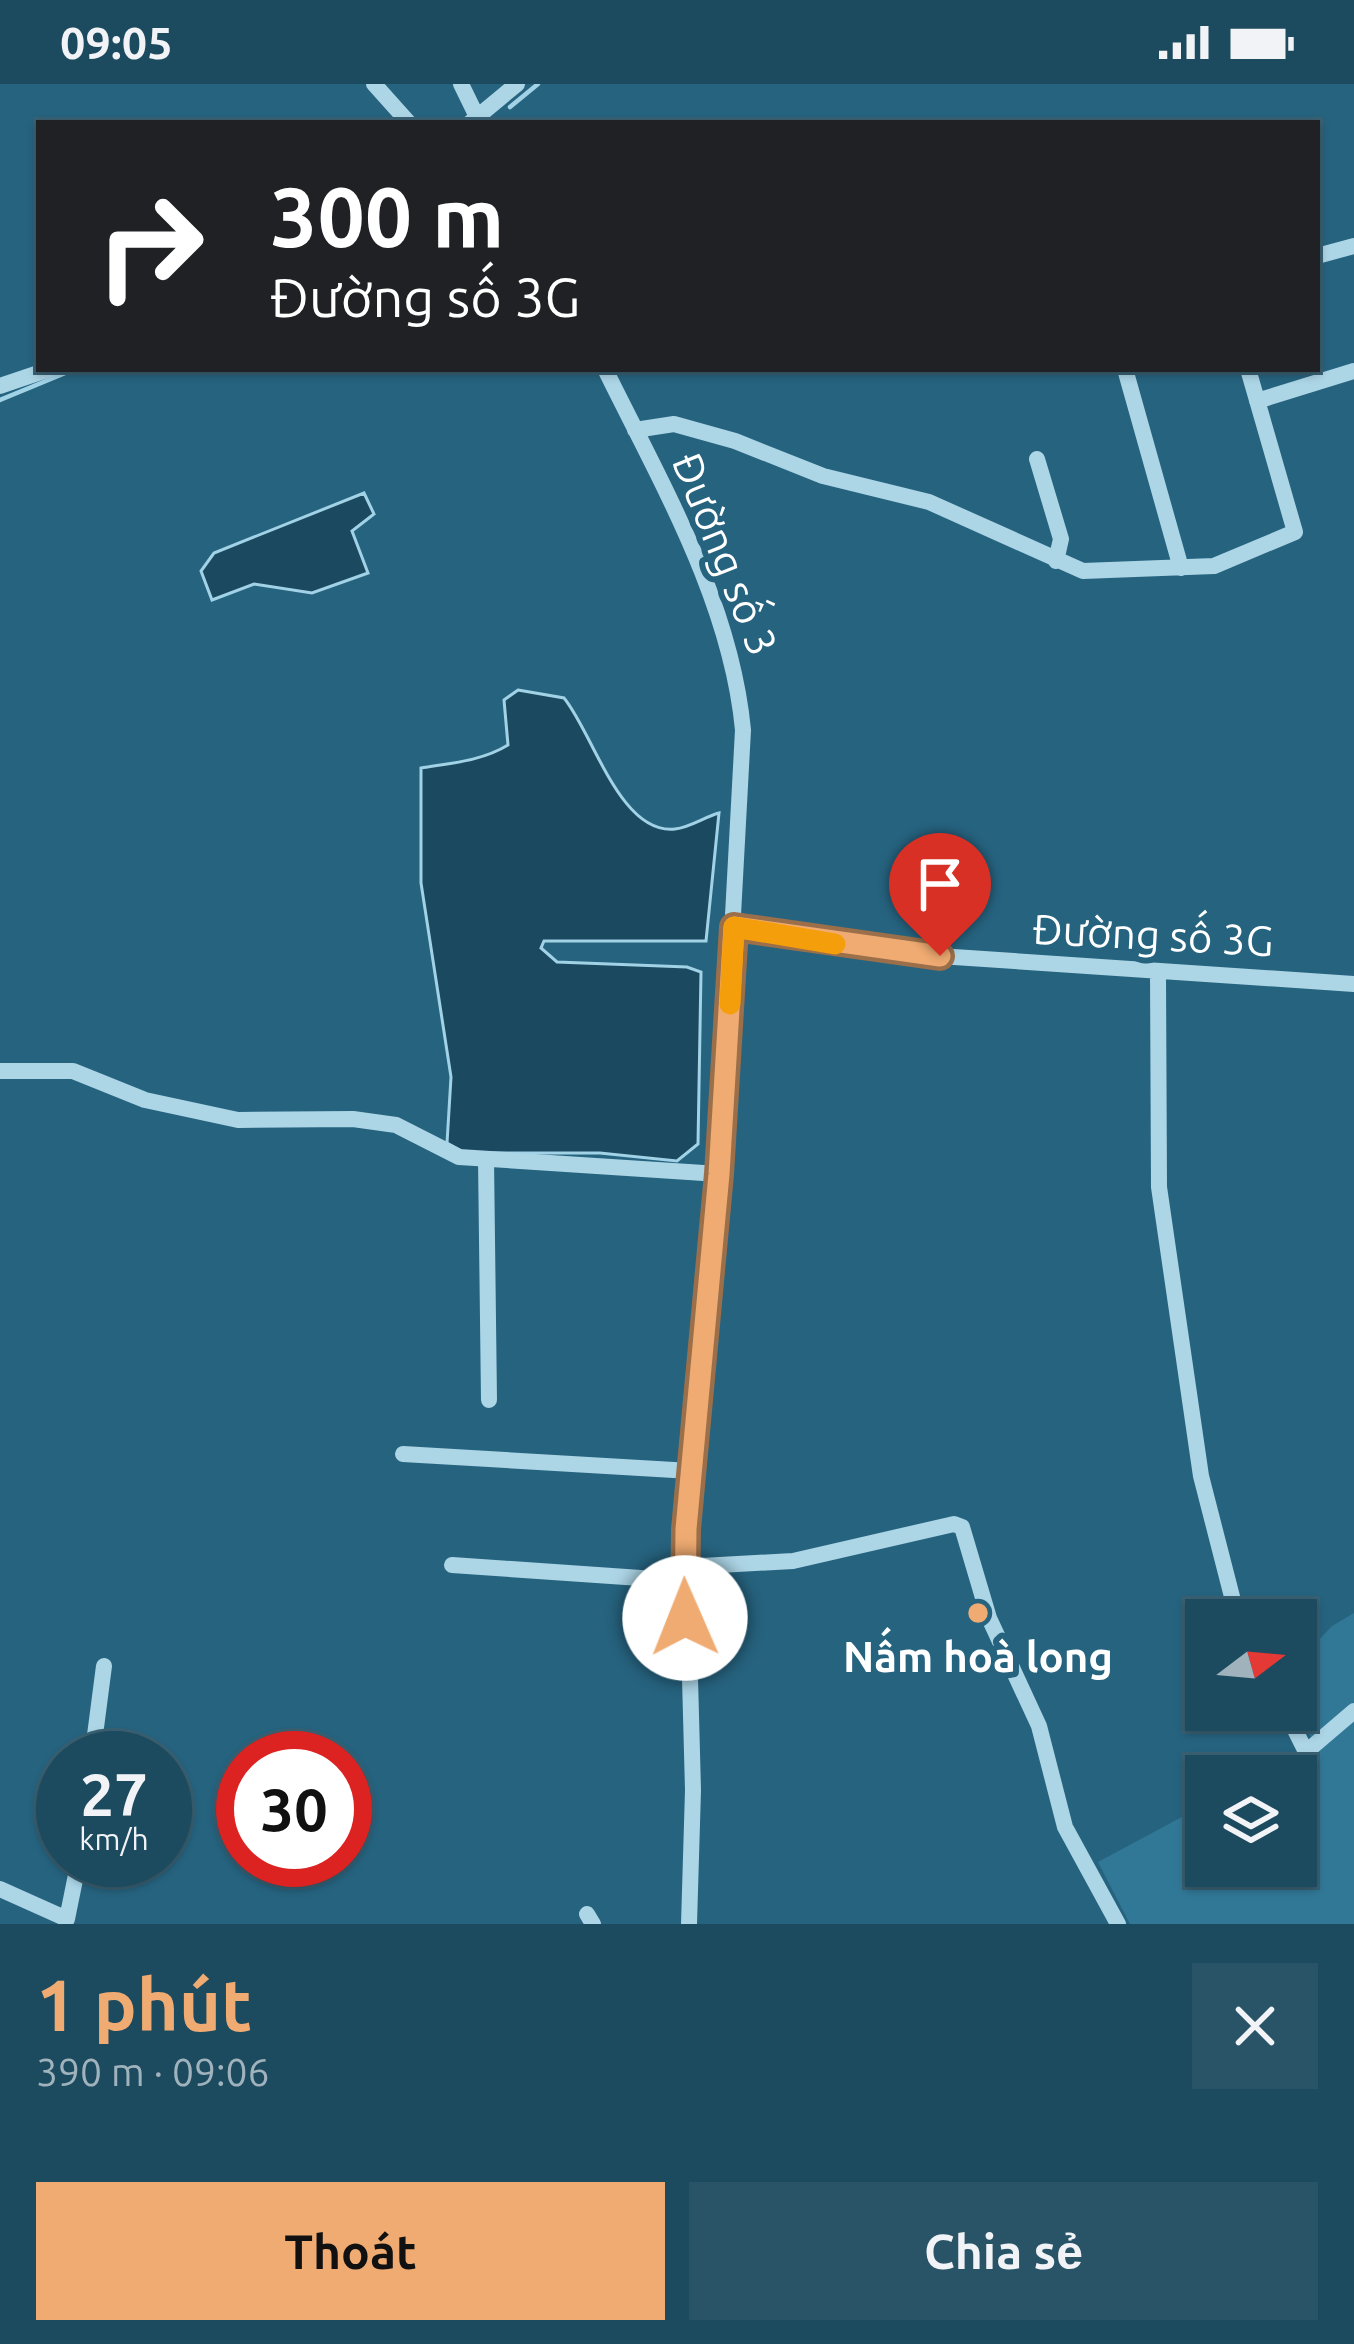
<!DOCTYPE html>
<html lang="vi">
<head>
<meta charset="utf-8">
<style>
  body { margin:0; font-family:Ubuntu,sans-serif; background:#295468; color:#f1f3f6; height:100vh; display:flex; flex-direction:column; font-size:45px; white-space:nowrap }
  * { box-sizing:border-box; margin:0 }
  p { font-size:39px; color:#a0b3bd }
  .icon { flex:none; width:66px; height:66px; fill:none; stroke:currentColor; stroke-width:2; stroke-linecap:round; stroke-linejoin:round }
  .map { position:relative; height:1840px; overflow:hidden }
  .panel { display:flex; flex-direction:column; background:#1c4a5f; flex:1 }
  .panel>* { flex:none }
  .hud { position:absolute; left:36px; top:36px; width:1284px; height:252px; border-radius:0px; box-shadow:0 3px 9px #0004,0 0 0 3px #3a6274; background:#202124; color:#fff; overflow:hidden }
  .needle { width:78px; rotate:74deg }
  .buttons { position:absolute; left:1185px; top:1515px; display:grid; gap:24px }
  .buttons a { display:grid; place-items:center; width:132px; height:132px; border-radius:0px; background:#1c4a5f; box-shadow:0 3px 9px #0004,0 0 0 3px #3a6274; font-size:60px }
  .speed { position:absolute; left:36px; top:1647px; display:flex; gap:24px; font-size:60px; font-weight:700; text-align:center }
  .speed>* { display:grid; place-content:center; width:156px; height:156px; border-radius:50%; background:#1c4a5f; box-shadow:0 3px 9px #0004,0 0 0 3px #3a6274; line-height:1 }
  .speed small { font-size:30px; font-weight:400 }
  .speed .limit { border:18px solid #d22; background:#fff; color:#111 }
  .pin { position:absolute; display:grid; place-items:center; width:102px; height:102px; color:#fff; margin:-123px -51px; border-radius:50% 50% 50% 0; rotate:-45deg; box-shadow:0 0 12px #0007 }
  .pin .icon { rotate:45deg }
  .me { position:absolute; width:132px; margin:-66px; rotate:359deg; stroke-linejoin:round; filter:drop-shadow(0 0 9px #0008) }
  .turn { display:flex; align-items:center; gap:42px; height:252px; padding:0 36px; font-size:54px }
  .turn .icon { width:156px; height:156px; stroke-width:2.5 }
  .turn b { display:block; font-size:84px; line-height:102px }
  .round { display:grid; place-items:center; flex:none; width:126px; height:126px; border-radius:0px; background:#295468 }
  .headline { display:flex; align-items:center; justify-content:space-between; height:204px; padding:0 36px }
  h1 { font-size:72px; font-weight:700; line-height:90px; color:#efab72 }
  .primary-button { display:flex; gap:24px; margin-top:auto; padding:24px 36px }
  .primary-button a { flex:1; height:138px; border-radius:0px; background:#efab72; color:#111; font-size:48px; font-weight:700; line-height:138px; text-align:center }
  .primary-button a+a { background:#295468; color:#f1f3f6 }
  .status { display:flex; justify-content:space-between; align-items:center; height:84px; padding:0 60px; background:#1c4a5f; direction:ltr }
  .status svg { height:33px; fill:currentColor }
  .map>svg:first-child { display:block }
  .green { fill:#317897 }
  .water { fill:#1a4960; stroke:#a1d2e6; stroke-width:3 }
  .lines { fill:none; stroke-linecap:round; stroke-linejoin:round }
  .stream { stroke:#a1d2e6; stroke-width:4.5 }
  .minor { stroke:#acd5e6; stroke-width:16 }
  .route-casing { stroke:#9b6f4a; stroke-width:30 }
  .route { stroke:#efab72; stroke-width:21 }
  .slow { stroke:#f59e0b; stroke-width:21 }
  .poi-dot { fill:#efab72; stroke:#26637f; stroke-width:4.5 }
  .labels { text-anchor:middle; stroke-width:12; stroke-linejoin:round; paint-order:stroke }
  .street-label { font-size:42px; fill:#fff; stroke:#26637f }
  .poi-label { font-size:42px; font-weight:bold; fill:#fff; stroke:#26637f }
</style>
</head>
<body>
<div class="status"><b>09:05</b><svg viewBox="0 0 49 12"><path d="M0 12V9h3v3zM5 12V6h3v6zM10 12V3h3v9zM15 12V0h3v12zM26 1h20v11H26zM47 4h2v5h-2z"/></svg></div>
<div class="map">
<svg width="1354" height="1840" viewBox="0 0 1354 1840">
  <rect width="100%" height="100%" fill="#26637f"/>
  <!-- green -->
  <path class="green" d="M1354,1529v311h-224l-32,-62 108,-58v62h90v-90h-38l56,-30 -18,-45v-37l36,-38z"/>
  <!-- water -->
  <path class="water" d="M364,409l10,21 -22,17 16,42 -56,20 -58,-9 -42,16 -11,-29 13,-18z
    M518,606l46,8c29,35 56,137 111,131 16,-2 29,-12 44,-16l-13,128h-162l-3,7 16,14 130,5 14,5 -3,172 -21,17 -77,-8h-135l-18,-10 4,-66 -30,-194v-115c30,-5 61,-7 87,-23l-4,-45z"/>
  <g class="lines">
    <!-- stream -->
    <path class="stream" d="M510,23l28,-23
      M0,316l75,-31"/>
    <!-- minor -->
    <path class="minor" d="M374,0l35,39
      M461,0l19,39
      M470,39l47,-39
      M1317,172l37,-10
      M605,285c56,114 126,233 138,361l-24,444 -33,355 7,261 -4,134
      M1125,285l56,199
      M0,302l50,-17
      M1257,317l97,-30
      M635,346l39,-6 61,17 88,35 106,26 154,69 131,-5 81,-34 -47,-163
      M1037,375l24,80 -5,22
      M734,843l160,26 460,31
      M1158,890l1,213 42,289 37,144
      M0,987h73l72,29 93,20 115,-1 43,6 63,32 260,17
      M486,1075l3,241
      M403,1370l288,17
      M452,1481l232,16
      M684,1483l109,-6 161,-37 8,3 27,91 50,108 26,101 53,97
      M1285,1626l21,42 48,-41
      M92,1674l12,-92
      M0,1805l67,30 12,-59
      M587,1830l6,10"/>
  </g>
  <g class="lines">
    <defs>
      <path id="route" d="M685,1534l1,-89 33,-355 15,-247 206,29"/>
    </defs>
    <!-- route casing -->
    <use href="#route" class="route-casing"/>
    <!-- route -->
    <use href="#route" class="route"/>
    <!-- slow -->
    <path class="slow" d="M730,920l4,-77 101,17"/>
  </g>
  <!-- markers -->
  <circle class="poi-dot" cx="978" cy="1529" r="12"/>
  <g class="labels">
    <!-- street labels -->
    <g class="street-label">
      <text transform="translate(725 470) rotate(68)" y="15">Đường số 3</text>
      <text transform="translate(1153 851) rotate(3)" y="15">Đường số 3G</text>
    </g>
    <!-- poi labels -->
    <g class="poi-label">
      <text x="978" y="1588">Nấm hoà long</text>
    </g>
  </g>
</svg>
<div class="buttons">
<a><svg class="needle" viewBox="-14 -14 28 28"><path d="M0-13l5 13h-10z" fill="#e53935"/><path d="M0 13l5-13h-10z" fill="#a0b3bd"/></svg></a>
<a><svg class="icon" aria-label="layers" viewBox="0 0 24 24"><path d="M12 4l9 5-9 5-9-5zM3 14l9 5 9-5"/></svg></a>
</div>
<div class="speed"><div>27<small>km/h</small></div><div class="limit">30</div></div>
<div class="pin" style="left:940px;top:872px;background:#d93025"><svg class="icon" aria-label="arrive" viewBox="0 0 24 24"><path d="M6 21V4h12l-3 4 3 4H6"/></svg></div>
<svg class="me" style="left:685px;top:1534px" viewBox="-20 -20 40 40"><circle r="19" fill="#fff"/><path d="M0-13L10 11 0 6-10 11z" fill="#efab72"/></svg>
<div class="hud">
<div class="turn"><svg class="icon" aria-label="right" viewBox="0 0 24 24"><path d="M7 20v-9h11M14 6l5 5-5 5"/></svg><div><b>300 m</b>Đường số 3G</div></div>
</div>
</div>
<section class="panel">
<div class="headline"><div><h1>1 phút</h1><p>390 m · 09:06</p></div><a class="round"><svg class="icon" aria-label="close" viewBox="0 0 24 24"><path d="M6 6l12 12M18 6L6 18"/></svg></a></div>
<div class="primary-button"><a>Thoát</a><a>Chia sẻ</a></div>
</section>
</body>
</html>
